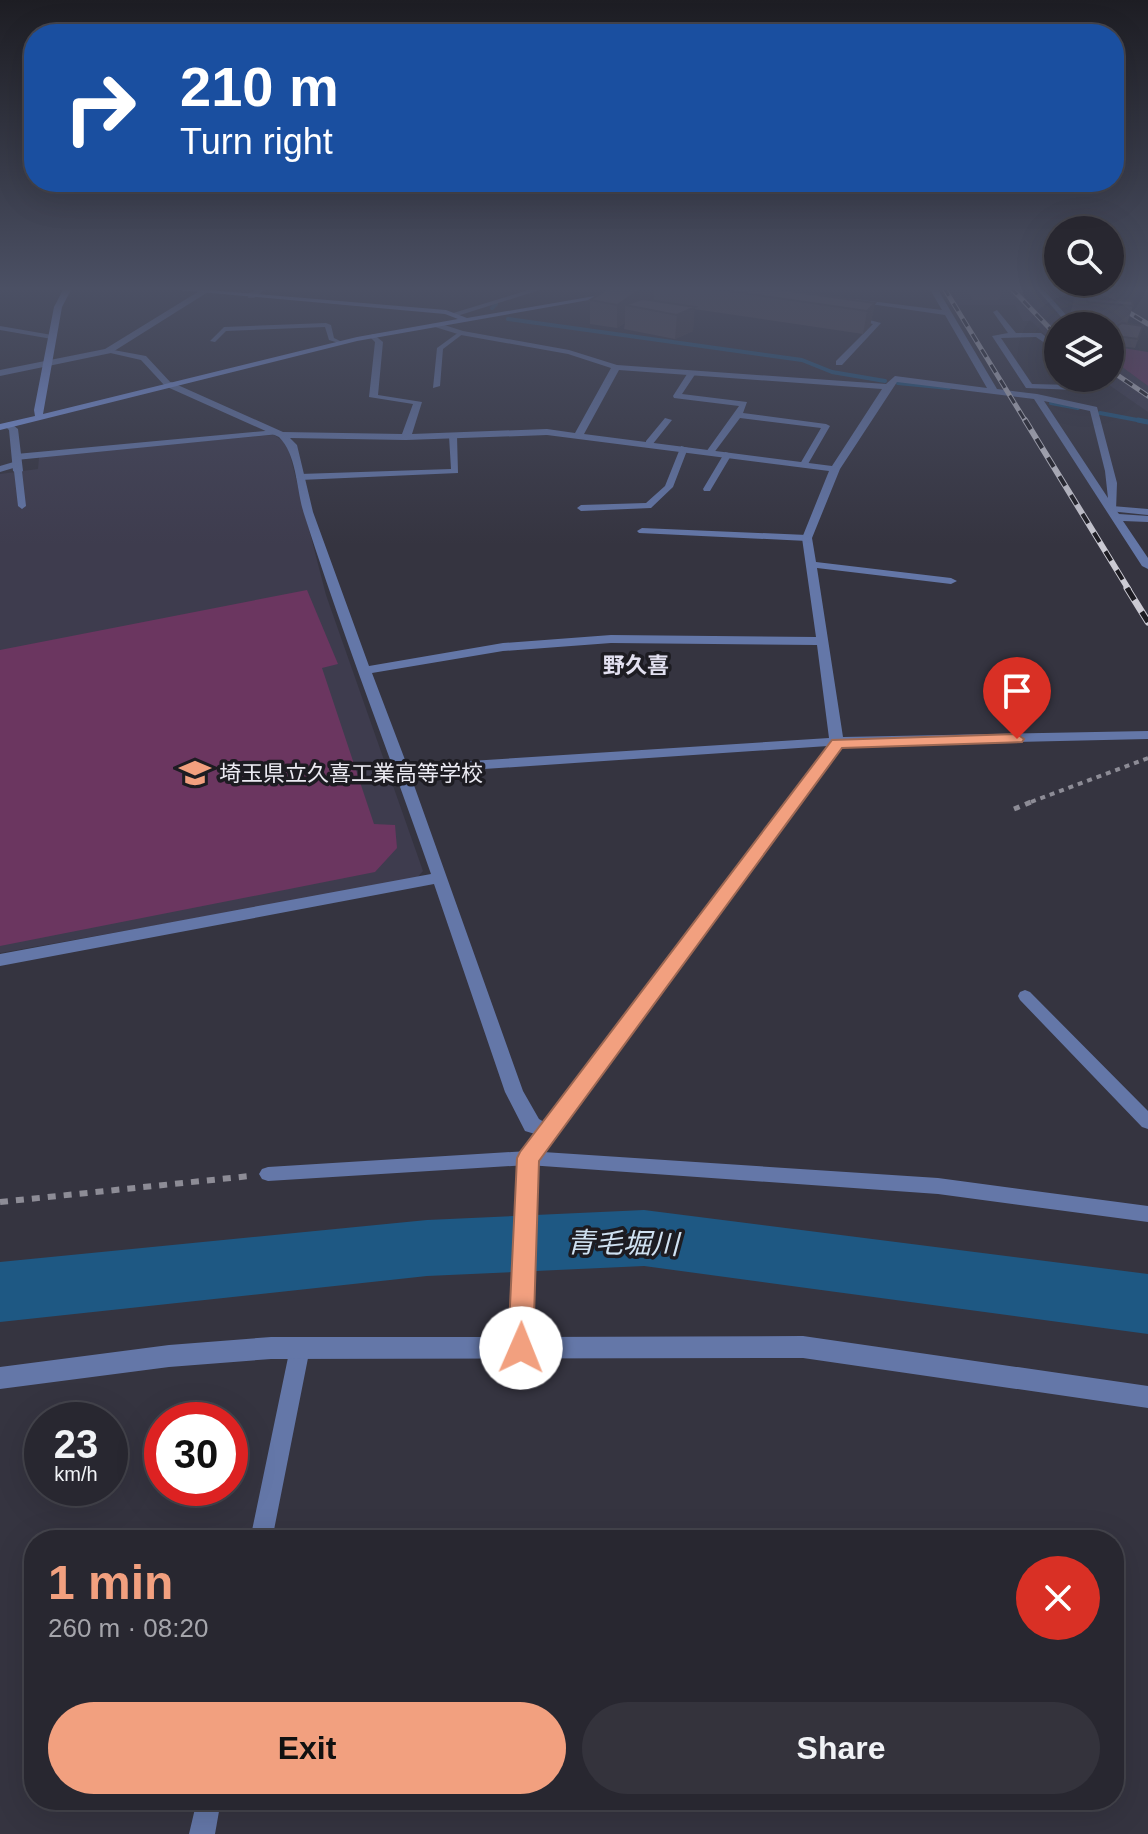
<!DOCTYPE html>
<html lang="en">
<head>
<meta charset="utf-8">
<style>
  body { margin:0; font-family:Helvetica,"Noto Sans JP",sans-serif; background:#34333c; color:#f1f3f6; height:100vh; display:flex; flex-direction:column; font-size:30px; white-space:nowrap }
  * { box-sizing:border-box; margin:0 }
  p { font-size:26px; color:#a5a5ab }
  .icon { flex:none; width:44px; height:44px; fill:none; stroke:currentColor; stroke-width:2; stroke-linecap:round; stroke-linejoin:round }
  .map { position:relative; flex:1; overflow:hidden }
  .details { position:absolute; left:24px; top:1530px; width:1100px; height:280px; display:flex; flex-direction:column; background:#282730; border-radius:32px; box-shadow:0 8px 32px #0002,0 0 0 2px #44444c }
  .details>* { flex:none }
  .top-card { position:absolute; left:24px; top:24px; width:1100px; height:168px; border-radius:32px; box-shadow:0 8px 32px #0002,0 0 0 2px #44444c; background:#1a4fa0; color:#fff; overflow:hidden }
  .fabs { position:absolute; left:1044px; top:216px; display:grid; gap:16px }
  .fabs a { display:grid; place-items:center; width:80px; height:80px; border-radius:50%; background:#282730; box-shadow:0 8px 32px #0002,0 0 0 2px #44444c; font-size:40px }
  .speed { position:absolute; left:24px; top:1402px; display:flex; gap:16px; font-size:40px; font-weight:700; text-align:center }
  .speed>* { display:grid; place-content:center; width:104px; height:104px; border-radius:50%; background:#282730; box-shadow:0 8px 32px #0002,0 0 0 2px #44444c; line-height:1 }
  .speed small { font-size:20px; font-weight:400 }
  .speed .limit { border:12px solid #d22; background:#fff; color:#111 }
  .pin { position:absolute; display:grid; place-items:center; width:68px; height:68px; color:#fff; margin:-82px -34px; border-radius:50% 50% 50% 0; rotate:-45deg; box-shadow:0 0 8px #0007 }
  .pin .icon { rotate:45deg }
  .me { position:absolute; width:88px; margin:-44px; rotate:1deg; stroke-linejoin:round; filter:drop-shadow(0 0 6px #0008) }
  .turn { display:flex; align-items:center; gap:28px; height:168px; padding:0 24px; font-size:36px }
  .turn .icon { width:104px; height:104px; stroke-width:2.5 }
  .turn b { display:block; font-size:56px; line-height:68px }
  .round { display:grid; place-items:center; flex:none; width:84px; height:84px; border-radius:42px; background:#34333c }
  .head { display:flex; align-items:center; justify-content:space-between; height:136px; padding:0 24px }
  h1 { font-size:48px; font-weight:700; line-height:60px; color:#f2a07f }
  .button { display:flex; gap:16px; margin-top:auto; padding:16px 24px }
  .button a { flex:1; height:92px; border-radius:48px; background:#f2a07f; color:#111; font-size:32px; font-weight:700; line-height:92px; text-align:center }
  .button a+a { background:#34333c; color:#f1f3f6 }
  .map>svg:first-child { display:block }
  .built { fill:#3e3c4e }
  .green { fill:#6b3660 }
  .lines { fill:none; stroke-linecap:round; stroke-linejoin:round }
  .stream-far1 { stroke:#1e5883; stroke-width:4 }
  .stream { stroke:#1e5883; stroke-width:5 }
  .river { fill:#1e5883; fill-rule:evenodd }
  .path-far2 { stroke:#8d8c96; stroke-width:4; stroke-dasharray:5 5; stroke-linecap:butt }
  .path-far1 { stroke:#8d8c96; stroke-width:5; stroke-dasharray:6 6; stroke-linecap:butt }
  .path { stroke:#8d8c96; stroke-width:6; stroke-dasharray:8 8; stroke-linecap:butt }
  .lane { fill:#6477a8; fill-rule:evenodd }
  .street { fill:#6477a8; fill-rule:evenodd }
  .secondary { fill:#7e9be8; fill-rule:evenodd }
  .rail-far2-casing { stroke:#cbcad3; stroke-width:5 }
  .rail-far1-casing { stroke:#cbcad3; stroke-width:6 }
  .rail-casing { stroke:#cbcad3; stroke-width:7 }
  .rail-far2 { stroke:#1d1c22; stroke-width:3; stroke-dasharray:9; stroke-linecap:butt }
  .rail-far1 { stroke:#1d1c22; stroke-width:4; stroke-dasharray:11; stroke-linecap:butt }
  .rail { stroke:#1d1c22; stroke-width:5; stroke-dasharray:14; stroke-linecap:butt }
  .wall { fill:#514b55 }
  .shaded-wall { fill:#423d45 }
  .building { fill:#5e5763; stroke:#423d45; stroke-width:2 }
  .route { fill:#f2a07f; stroke:#9d6853; stroke-width:2 }
  .labels { text-anchor:middle; stroke-width:7; stroke-linejoin:round; paint-order:stroke }
  .far-quarter-label { font-size:22px; font-weight:bold; fill:#e2e0f0; stroke:#1d1c22 }
  .poi-label { font-size:22px; fill:#ebeaf2; stroke:#1d1c22; text-anchor:start }
  .near-water-label { font-size:28px; font-style:italic; fill:#d0e2f2; stroke:#1d1c22 }
</style>
</head>
<body>
<div class="map">
<svg width="1148" height="1834" viewBox="0 0 1148 1834">
  <rect width="100%" height="100%" fill="#353440"/>
  <!-- built -->
  <path class="built" d="M939,288h97l33,38h-11v21l-27,-26h-8l-8,-16h-66z
    M1110,358l38,28v26l-49,-34h11z
    M274,435l13,9 39,151 97,276 -7,8 -416,74v-479l38,-5 1,-12 6,-2z"/>
  <!-- green -->
  <path class="green" d="M1110,346l38,6v34l-38,-28z
    M307,590l31,74 -16,4 52,156 21,1 2,23 -22,24 -375,74v-296z"/>
  <g class="lines">
    <!-- stream-far1 -->
    <path class="stream-far1" d="M492,308l4,-4
      M508,319l294,41 30,12 53,9
      M898,383l51,5
      M1051,403l27,5
      M1100,413l48,9"/>
    <!-- stream -->
    <path class="stream" d="M1138,420l10,2"/>
    <!-- river -->
    <path class="river" d="M644,1210l504,64v60l-504,-68 -217,10 -427,46v-60l427,-42z"/>
    <!-- path-far2 -->
    <path class="path-far2" d="M1031,802l117,-44"/>
    <!-- path-far1 -->
    <path class="path-far1" d="M1014,809l22,-9"/>
    <!-- path -->
    <path class="path" d="M0,1202l250,-26"/>
    <!-- lane -->
    <path class="lane" d="M1036,288h6l34,38h-7z
      M854,316l27,7 -39,42h-6v-4l37,-37 -21,-5z
      M326,323l5,2 3,13 8,4v2l-13,-4 -4,-13 -99,4 -11,11 -5,-1 14,-14z
      M459,332l5,1 -21,16 -3,37 -7,2 4,-40z
      M108,349l38,7 26,28 -7,2 -24,-26 -35,-8z
      M689,371l7,2 -14,21 65,8 -4,11 83,11 4,2 -22,38 -4,3 -4,-3 21,-36 -81,-10 -27,36h-6l-1,-2 33,-46 -65,-8 -1,-2z
      M665,418l7,2 -20,25h-6v-4z
      M276,430l4,2 -1,2 -263,26 -4,-3 4,-3z
      M453,434l4,2 1,37 -158,7 -4,-3 4,-3 151,-5 -2,-33z
      M681,446l7,2 -15,39 -22,21 -70,3 -4,-3 4,-3 65,-2 19,-17z
      M725,452l7,2 -22,37h-6l-1,-2z
      M17,461l4,3 -1,2 -20,6v-6z
      M18,468l4,3 4,35 -4,3 -4,-3 -4,-35z
      M1112,506l36,3v6l-39,-4v-4z
      M642,528l165,7 5,3 -5,3 -168,-8 -2,-2z
      M1025,990l5,2 118,119v18l-6,-2 -122,-127 -2,-4 2,-4z
      M528,1151l410,27 210,28v16l-210,-28 -410,-29 -260,16 -6,-2 -3,-5 3,-5 6,-2z
      M300,1339l7,2 3,7 -38,192h-22l40,-192 3,-7z
      M197,1800h24l-6,34h-26z"/>
    <!-- street -->
    <path class="street" d="M258,288h9l-13,10h-6v-4z
      M535,288h11l-89,28 -7,-2z
      M929,288h8l60,101 40,5 60,13 20,76 -1,27 3,4 29,2v6l-25,-1 25,37v11l-6,-3 -108,-167 -137,-17 -57,87 -28,69 4,24 135,16 6,3 -6,3 -134,-16 26,169 305,-6v8l-306,7 -304,414 -6,177 271,-1 345,50v22l-345,-50 -532,1 -102,8 -169,22v-22l169,-22 102,-8h239l8,-179 17,-24 -10,-3 -20,-39 -71,-208 -434,82v-12l431,-80c-42,-121 -87,-235 -126,-357 -9,-25 -7,-61 -26,-80l-114,-51v-4h6l112,50 119,2 11,-30 -44,-7 6,-55 -6,-6 4,-2 10,8 -5,53 44,7 -10,32 135,-5 28,4 36,-65 -43,-14 -107,-19 -26,-8 3,-4 25,8 106,19 48,15 269,19 9,-8 92,12 -42,-73 -95,-14 4,-2 88,11zM619,370l263,19 -50,77 -248,-32zM1044,401l46,10 15,60 3,27zM547,435l282,36 -27,67 14,99 -205,-2 -108,8 -134,23 -56,-154 -16,-67 -7,-7 116,2zM611,643l206,2 12,93 -422,27 -35,-92 131,-22zM828,746l-284,376 -5,-3 -16,-28 -113,-317z
      M201,290l7,2 -97,61 -111,23v-6l105,-21z
      M997,310l19,23h25l17,13v6l-22,-15 -35,1 31,46 40,1 3,1v4l-49,-2 -34,-52 16,-3 -15,-21z
      M0,326l52,9 4,2 -4,2 -52,-9z
      M9,422l9,7 5,42 -5,3 -5,-3 -4,-41 -5,-5z"/>
    <!-- secondary -->
    <path class="secondary" d="M64,288h8l-10,19 -19,107 314,-77 101,-18 -13,-5 -288,-26h29l260,22 21,8 174,-30h16l-300,53 -357,89v-6l35,-8 -1,-6 20,-103z"/>
    <defs>
      <path id="rail-far2" d="M944,288l82,134
        M1011,288l47,49
        M1088,288l60,36
        M1110,370l38,26"/>
      <path id="rail-far1" d="M1025,420l104,170"/>
      <path id="rail" d="M1127,588l21,34"/>
    </defs>
    <!-- rail-far2 casing -->
    <use href="#rail-far2" class="rail-far2-casing"/>
    <!-- rail-far1 casing -->
    <use href="#rail-far1" class="rail-far1-casing"/>
    <!-- rail casing -->
    <use href="#rail" class="rail-casing"/>
    <!-- rail-far2 -->
    <use href="#rail-far2" class="rail-far2"/>
    <!-- rail-far1 -->
    <use href="#rail-far1" class="rail-far1"/>
    <!-- rail -->
    <use href="#rail" class="rail"/>
  </g>
  <!-- wall -->
  <path class="wall" d="M610,288h158l107,15 -5,23 -7,8 -169,-25 -1,22 -18,8 -51,-10 1,-6 -8,5 -27,-4v-24z
    M965,288h37l-3,12h-26z
    M1077,288l39,5 -2,7 19,6 -6,18 16,2 -8,22 -22,-3 3,-16h-6v-3h-30v-5l1,-5h-7l-3,-5z"/>
  <!-- shaded-wall -->
  <path class="shaded-wall" d="M643,288h11v15l-29,2v18l-8,5v-23z
    M875,303l-5,23 -7,8 4,-23z
    M695,307l-2,24 -18,8 2,-24z"/>
  <!-- building -->
  <path class="building" d="M610,288h33l-26,17 -27,-5z
    M708,288h60l107,15 -8,8z
    M1077,288l35,1 4,4h-36z
    M1087,298l45,3 1,5 -46,-4z
    M642,299l53,8 -18,8 -52,-10z
    M1122,323l21,3 -5,13 -22,-3 2,-11z"/>
  <!-- sky -->
  <linearGradient id="sky" x2="0" y2="1"><stop stop-color="#1d1d23"/><stop offset="0.53" stop-color="#4b5064"/><stop offset="1" stop-color="#4b5064" stop-opacity="0"/></linearGradient>
  <rect width="1148" height="545" fill="url(#sky)"/>
  <!-- route -->
  <path class="route" d="M1017,734l7,5 -2,3 -180,6 -303,413 -6,187 -3,9 -9,3 -9,-3 -4,-9 9,-190 3,-6 312,-412z"/>
  <!-- icons -->
  <defs>
    <symbol id="school-bare" viewBox="-9 -9 18 18"><path d="M0-5L7-2L0 1L-7-2ZM-4 1L0 2.5L4 1V4Q0 6-4 4Z" fill="#f2a07f" stroke="#1d1c22" stroke-width="2.5" paint-order="stroke"/></symbol>
  </defs>
  <g fill-rule="evenodd">
    <use href="#school-bare" x="173" y="751" width="44" height="44"/>
  </g>
  <g class="labels">
    <!-- far-quarter labels -->
    <g class="far-quarter-label">
      <text x="636" y="673">野久喜</text>
    </g>
    <!-- poi labels -->
    <g class="poi-label">
      <text x="219" y="781">埼玉県立久喜工業高等学校</text>
    </g>
    <!-- near-water labels -->
    <g class="near-water-label">
      <text transform="translate(623 1243) rotate(1)" y="10">青毛堀川</text>
    </g>
  </g>
</svg>
<div class="fabs">
<a><svg class="icon" aria-label="search" viewBox="0 0 24 24"><circle cx="10" cy="10" r="6"/><path d="M15 15l6 6"/></svg></a>
<a><svg class="icon" aria-label="layers" viewBox="0 0 24 24"><path d="M12 4l9 5-9 5-9-5zM3 14l9 5 9-5"/></svg></a>
</div>
<div class="speed"><div>23<small>km/h</small></div><div class="limit">30</div></div>
<div class="pin" style="left:1017px;top:739px;background:#d93025"><svg class="icon" aria-label="arrive" viewBox="0 0 24 24"><path d="M6 21V4h12l-3 4 3 4H6"/></svg></div>
<svg class="me" style="left:521px;top:1348px" viewBox="-20 -20 40 40"><circle r="19" fill="#fff"/><path d="M0-13L10 11 0 6-10 11z" fill="#f2a07f"/></svg>
<div class="top-card">
<div class="turn"><svg class="icon" aria-label="right" viewBox="0 0 24 24"><path d="M7 20v-9h11M14 6l5 5-5 5"/></svg><div><b>210 m</b>Turn right</div></div>
</div>
<section class="details">
<div class="head"><div><h1>1 min</h1><p>260 m · 08:20</p></div><a class="round" style="background:#d93025;color:#fff"><svg class="icon" aria-label="close" viewBox="0 0 24 24"><path d="M6 6l12 12M18 6L6 18"/></svg></a></div>
<div class="button"><a>Exit</a><a>Share</a></div>
</section>
</div>
</body>
</html>
